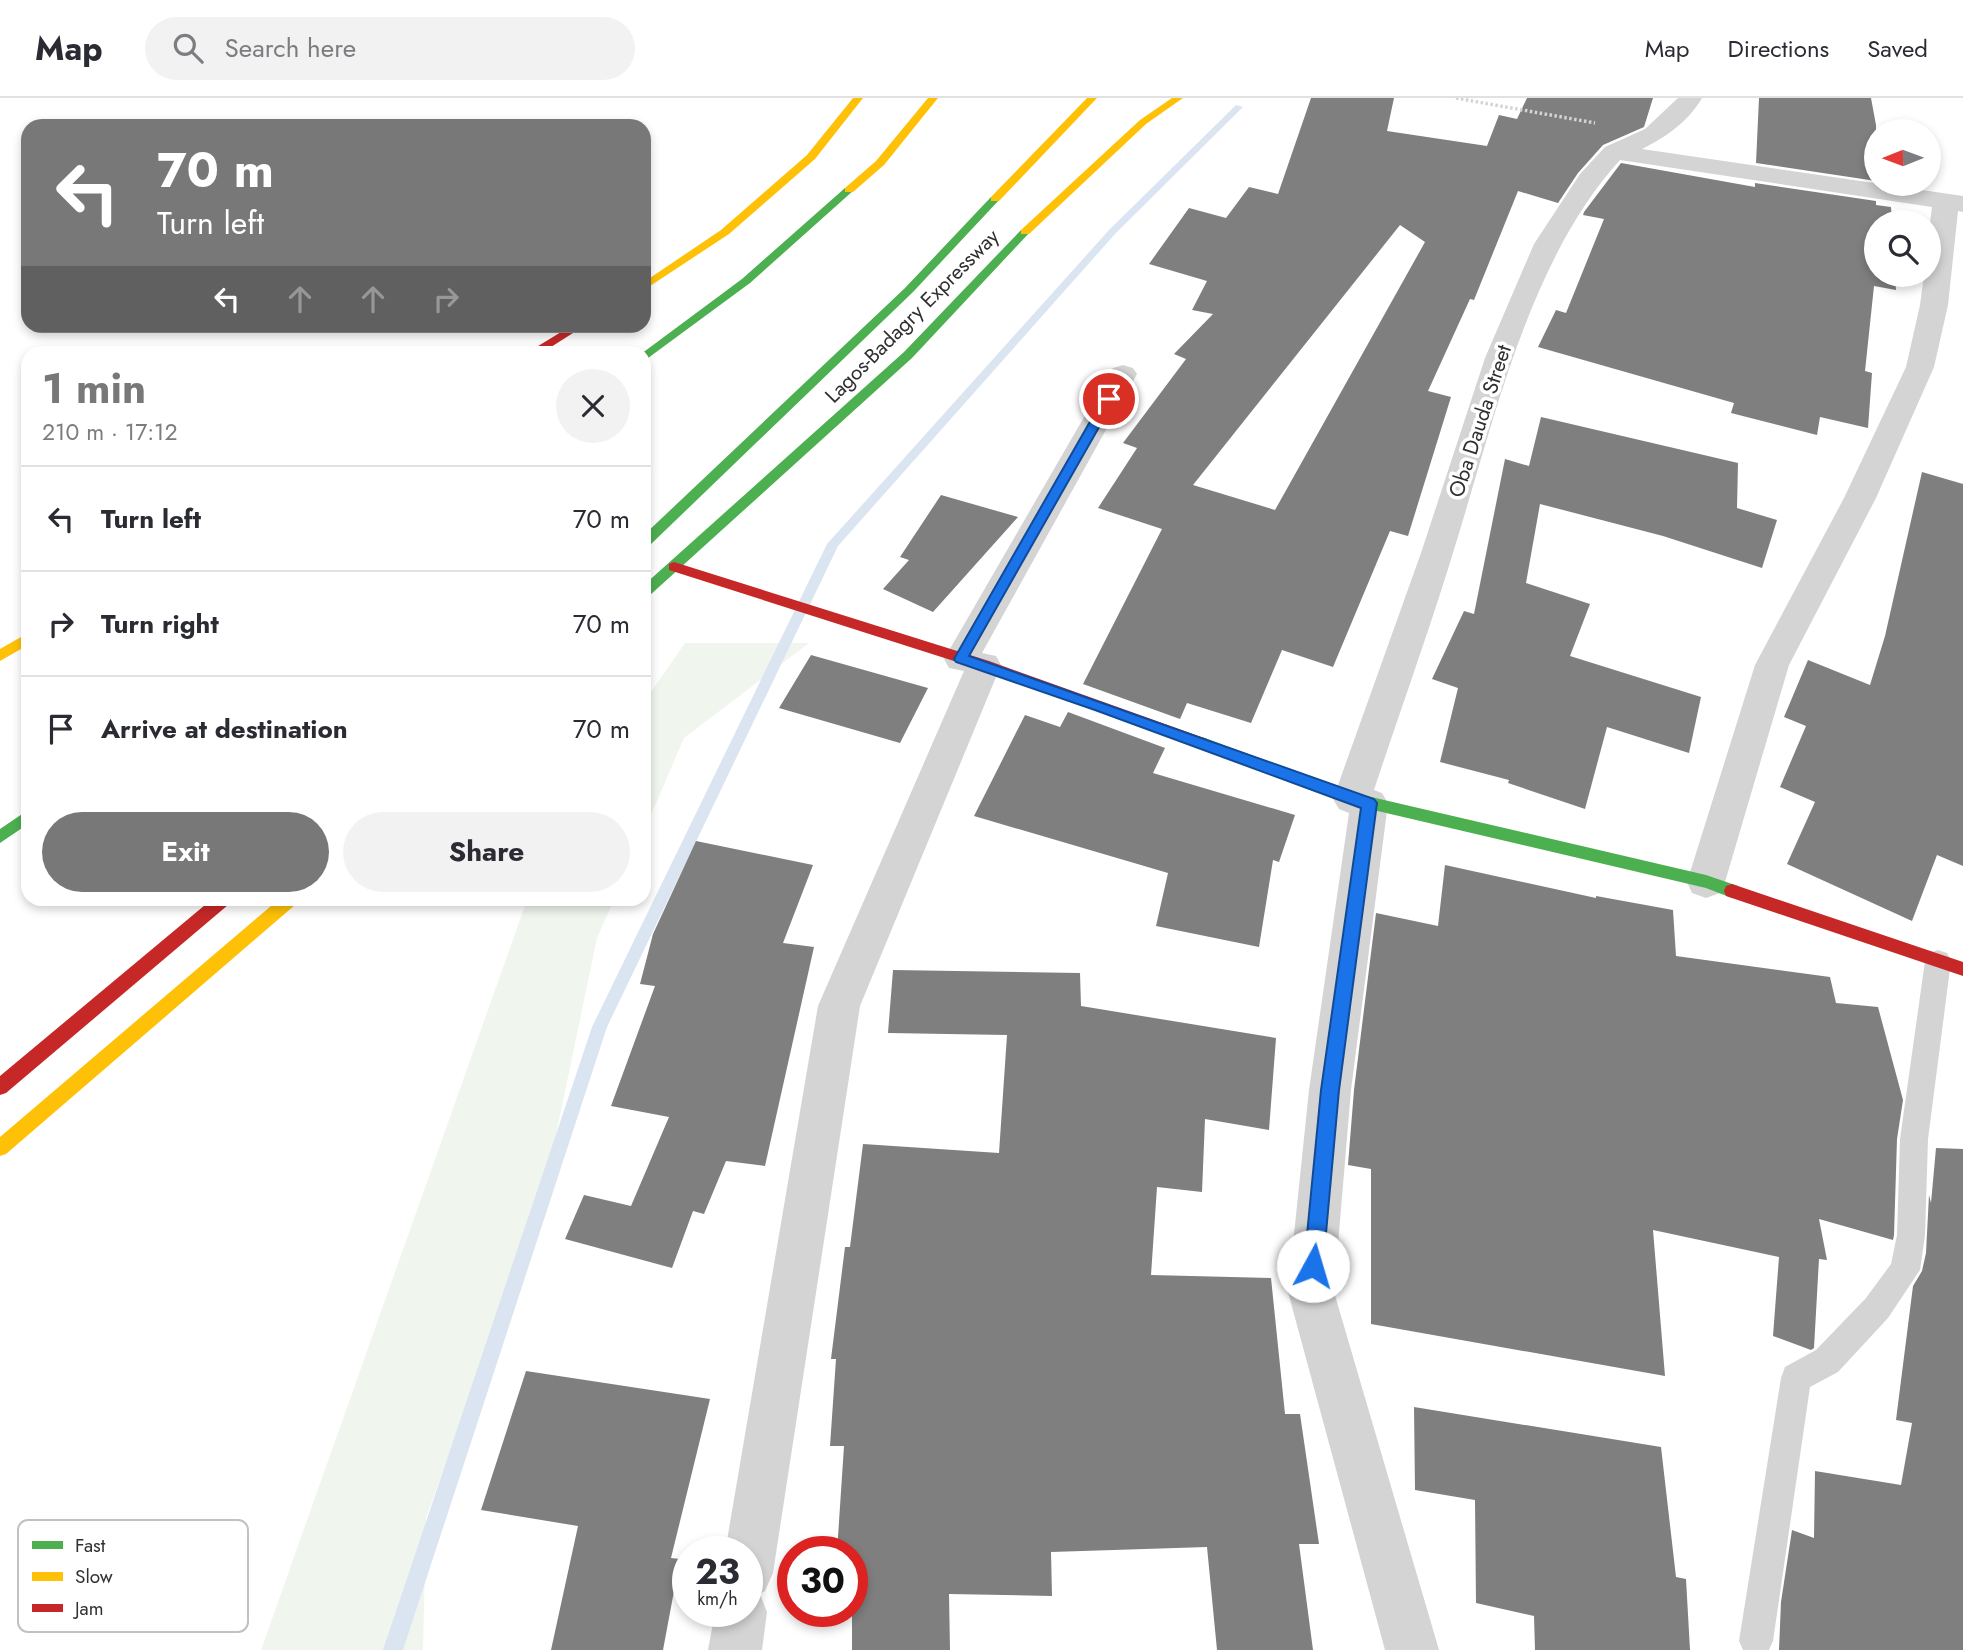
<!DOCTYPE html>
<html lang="en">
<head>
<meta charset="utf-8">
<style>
  body { margin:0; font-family:Jost,sans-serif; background:#f2f2f3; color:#2b2b33; height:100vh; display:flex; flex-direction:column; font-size:26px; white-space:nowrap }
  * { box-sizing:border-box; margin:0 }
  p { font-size:23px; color:#7c7c81 }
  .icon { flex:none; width:38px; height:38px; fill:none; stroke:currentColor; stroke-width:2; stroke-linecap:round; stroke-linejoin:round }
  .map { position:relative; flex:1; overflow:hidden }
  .sheet { position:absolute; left:21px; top:248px; width:630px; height:560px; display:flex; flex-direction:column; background:#fff; border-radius:21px; box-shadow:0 4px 10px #0003 }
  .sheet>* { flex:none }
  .banner { position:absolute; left:21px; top:21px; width:630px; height:214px; border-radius:21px; box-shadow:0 4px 10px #0003; background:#787878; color:#fff; overflow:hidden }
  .needle { width:46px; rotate:269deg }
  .fabs { position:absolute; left:1864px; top:21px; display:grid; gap:14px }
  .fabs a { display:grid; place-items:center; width:77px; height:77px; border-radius:50%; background:#fff; box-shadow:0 4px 10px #0003; font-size:35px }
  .speed { position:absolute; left:672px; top:1438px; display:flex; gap:14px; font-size:35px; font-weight:700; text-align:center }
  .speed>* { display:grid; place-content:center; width:91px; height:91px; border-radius:50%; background:#fff; box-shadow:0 4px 10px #0003; line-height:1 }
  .speed small { font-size:18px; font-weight:400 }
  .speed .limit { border:10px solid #d22; background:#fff; color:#111 }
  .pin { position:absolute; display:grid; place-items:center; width:60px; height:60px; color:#fff; margin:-30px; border:4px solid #fff; border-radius:50%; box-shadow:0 2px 7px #0007 }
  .me { position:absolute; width:77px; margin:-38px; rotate:6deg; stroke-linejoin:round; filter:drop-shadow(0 0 5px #0008) }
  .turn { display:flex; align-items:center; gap:24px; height:147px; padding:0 21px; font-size:32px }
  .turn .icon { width:91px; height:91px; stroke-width:2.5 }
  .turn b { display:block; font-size:49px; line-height:60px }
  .lanes { display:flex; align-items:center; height:66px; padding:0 21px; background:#0003; justify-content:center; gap:35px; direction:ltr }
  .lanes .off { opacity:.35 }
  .round { display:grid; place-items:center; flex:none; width:74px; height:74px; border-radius:37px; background:#f2f2f3 }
  .overview { display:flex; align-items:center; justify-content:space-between; height:119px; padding:0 21px }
  h1 { font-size:42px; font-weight:700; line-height:52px; color:#787878 }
  .button { display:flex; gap:14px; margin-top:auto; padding:14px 21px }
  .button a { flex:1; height:80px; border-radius:42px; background:#787878; color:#fff; font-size:28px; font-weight:700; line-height:80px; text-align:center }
  .button a+a { background:#f2f2f3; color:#2b2b33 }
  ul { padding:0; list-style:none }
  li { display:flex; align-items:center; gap:21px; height:105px; padding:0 21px; border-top:2px solid #e1e1e2 }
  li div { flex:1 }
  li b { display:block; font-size:26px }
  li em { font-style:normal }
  header { display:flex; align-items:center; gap:42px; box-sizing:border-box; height:98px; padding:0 35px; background:#fff; border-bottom:2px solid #e1e1e2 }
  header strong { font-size:33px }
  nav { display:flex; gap:38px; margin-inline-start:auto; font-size:24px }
  .search { width:490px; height:63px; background:#f2f2f3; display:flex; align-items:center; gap:18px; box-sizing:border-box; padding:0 24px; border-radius:38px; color:#7c7c81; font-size:26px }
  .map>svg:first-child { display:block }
  .green { fill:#f0f5ed }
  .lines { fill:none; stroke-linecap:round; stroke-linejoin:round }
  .stream { fill:#dbe5f1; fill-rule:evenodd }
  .building { fill:#7f7f7f; fill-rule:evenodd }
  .path { stroke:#d4d4d4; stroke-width:3.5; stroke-dasharray:2.5 2.5; stroke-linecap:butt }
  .lane { fill:#d4d4d4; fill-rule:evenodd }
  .street { fill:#d4d4d4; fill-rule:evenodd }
  .fast { fill:#4caf50; fill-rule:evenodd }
  .slow { fill:#ffc107; fill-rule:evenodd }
  .jam { fill:#c62828; fill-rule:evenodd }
  .route { fill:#1a73e8; stroke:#114b97; stroke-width:2 }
  .labels { text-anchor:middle; stroke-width:7; stroke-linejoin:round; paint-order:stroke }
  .far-street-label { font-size:21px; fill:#303030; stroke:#fff }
  .key { fill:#fff; stroke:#c1c1c1; stroke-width:2 }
  .key-label { font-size:19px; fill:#303030 }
</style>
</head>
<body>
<header>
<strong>Map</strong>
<div class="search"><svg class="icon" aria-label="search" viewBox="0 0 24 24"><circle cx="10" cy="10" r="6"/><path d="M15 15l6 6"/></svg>Search here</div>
<nav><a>Map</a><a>Directions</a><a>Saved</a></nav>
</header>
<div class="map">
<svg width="1963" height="1552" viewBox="0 0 1963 1552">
  <rect width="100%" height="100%" fill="#fff"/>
  <!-- green -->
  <path class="green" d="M685,545h124l-125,95 -40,93v-129z
    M527,802h87l-17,38 -52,249 -119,331 -3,132h-162z"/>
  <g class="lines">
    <!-- stream -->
    <path class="stream" d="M1236,7l7,2 -128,127 -277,312 -231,481 -204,623h-20l209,-623 235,-483 282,-314z"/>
  </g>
  <!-- building -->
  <path class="building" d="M1311,0h83l-7,33 100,15 12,-31 18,4 10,-21h126l-9,29 -41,18 -25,28 -20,30 -40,-12 -44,109 -4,-1 -42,92 23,6 -43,139 -18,-5 -57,136 -51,-17 -31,73 -64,-20 -7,16 -97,-35 79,-155 -64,-21 39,-60 -14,-5 63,-84 -12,-5 39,-40 -21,-4 15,-29 -58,-17 40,-56 37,10 23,-31 29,7zM1400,127l25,17 -150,268 -82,-25z
    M1759,0h112l5,27v56l-120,-18z
    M1621,65l134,24v-4l121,18v4l15,2 1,15h-16v53h19l1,15 -22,-4 -9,85 7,2 -4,55 -48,-11 -3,18 -86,-22 3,-10 -196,-56 18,-37 10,3 38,-94 -21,-4 1,-3z
    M1541,319l197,46 -1,45 40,12 -15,48 -99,-32 -123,-32 -14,79 64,21 -20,52 131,41 -12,56 -82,-26 -22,82 -77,-26 1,-3 -69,-18 18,-74 -26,-9 32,-68 10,3 31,-155 24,7z
    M1922,374l41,12v382l-26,-11 -25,66 -125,-57 28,-62 -35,-15 26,-61 -22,-9 24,-57 62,25 15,-49z
    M941,397l77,22 -85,95 -50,-23 26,-29 -9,-3z
    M811,557l117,33 -28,55 -121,-35z
    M1068,614l97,36 -12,25 142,42 -16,47 -6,-2 -14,87 -103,-21 12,-53 -194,-57 51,-101 35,12z
    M696,743l117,24 -30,78 31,4 -49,219 -39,-5 -22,53 -11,-3 -21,57 -107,-29 19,-44 47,11 38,-89 -58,-11 44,-120 -15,-2 13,-50z
    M1445,767l151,33v-2l77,14 3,46 154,21 6,26 42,4 25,93 -6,39 -3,96 -1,5 -74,-21 8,41 -8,-1 -5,89 -3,2 -38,-14 6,-79 -126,-27 12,146 -294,-52v-155l-23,-4 6,-75 22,-177 62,13z
    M893,872l187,3 1,33 195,32 -7,92 -64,-11 -3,73 -45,-5 -6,88 120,3 14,136h15l19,130h-20l14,106h-96l-10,-103 -156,5 1,44 -103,-2 1,56h-98v-98h-15l7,-106h-14l6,-87h-5l14,-112h5l13,-103 136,9 8,-118 -119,-2z
    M1936,1050l27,1v501h-184l2,-48 11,-72 22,8 1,-67 86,14 11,-62 -16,-3 17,-134 9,-15 4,-18 3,-58 2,8z
    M526,1273l184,28 -39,159 9,1 -17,91h-112l27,-124 -97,-16z
    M1414,1309l247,40 15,130 10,2 4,71h-155l-1,-34 -58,-13 -1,-103 -60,-10z"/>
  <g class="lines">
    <!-- path -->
    <path class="path" d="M1456,0l139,25"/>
    <!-- lane -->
    <path class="lane" d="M1938,852l9,3 4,8 -23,178 -3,96 -5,35 -32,48 -50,54 -28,15 -37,254 -4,9h-26l-4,-9 42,-263 4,-11 31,-17 50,-52 25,-34 6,-29 3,-96 25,-178 4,-8z"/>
    <!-- street -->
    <path class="street" d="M1678,0h24c-14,24 -36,39 -60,51l321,47v16l-5,-1 -10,94 -14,62 -58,131 -87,167 -64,217 -5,11 -14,5 -14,-5 -5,-11 68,-217 89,-167 62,-131 14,-62 4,-30h4v-36l4,-32 -312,-47c-90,99 -125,257 -164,383 -25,83 -55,165 -82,247l8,3 6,10 -37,287 -17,202 105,358h-54l-97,-358 21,-202 40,-277 -10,-4 -6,-10 88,-246 64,-195 49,-114 46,-70 25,-27 40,-18z
      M1123,267l10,3 4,6 -155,279 14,3 5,9 -141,341 -87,567 -8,18 -5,3 7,18 -5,38h-54l7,-38h32v-60h-22l93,-546 146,-335 -15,-3 -5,-9 165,-285 4,-6z"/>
    <!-- fast -->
    <path class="fast" d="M845,90l9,2 -104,93 -106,78v-7h-3l101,-75z
      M991,99l9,2 -87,93 -264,254 -5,2v-13l261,-247z
      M1021,132l9,2 -118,126 -263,238 -5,2v-13l260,-233z
      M1202,639l152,56 352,82 32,11 2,5 -2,5 -6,2 -26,-10 -354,-83 -155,-58 -2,-4z
      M28,712v14l-28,19v-14z"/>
    <!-- slow -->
    <path class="slow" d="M853,0h10l-48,61 -86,75 -85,56v-8l77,-52 86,-75z
      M928,0h10l-54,67 -31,27h-8v-4l31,-27z
      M1087,0h10l-98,103h-8v-4z
      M1172,0h11l-37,26 -117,110h-8v-4l119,-110z
      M28,535v12l-28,16v-12z
      M278,802h19l-2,5 -289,249 -6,2v-19z"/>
    <!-- jam -->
    <path class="jam" d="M571,228h13l-44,28h-15z
      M674,464l315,99 218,78 2,4 -2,4h-10l-218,-78 -310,-99v-6z
      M1732,786l231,78v14l-237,-80 -2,-5 2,-5z
      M211,802h19l-2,5 -222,188 -6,2v-19z"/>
  </g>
  <!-- route -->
  <path class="route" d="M1109,297l6,4 -146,257 405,143 3,4 -38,287 -16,176 -3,7 -7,3 -7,-3 -2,-7 17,-176 40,-282 -266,-98 -139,-48 -2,-3 149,-260z"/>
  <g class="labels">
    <!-- far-street labels -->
    <g class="far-street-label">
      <text transform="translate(912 218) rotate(-45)" y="7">Lagos-Badagry Expressway</text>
      <text transform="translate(1480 323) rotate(-72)" y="7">Oba Dauda Street</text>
    </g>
  </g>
  <!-- legend -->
  <rect x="18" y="1422" width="230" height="112" rx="10" class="key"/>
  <rect x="32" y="1443" width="31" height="8" fill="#4caf50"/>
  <rect x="32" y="1474" width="31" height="9" fill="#ffc107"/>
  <rect x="32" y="1506" width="31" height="8" fill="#c62828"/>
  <g class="key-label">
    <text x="75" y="1454">Fast</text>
    <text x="75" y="1485">Slow</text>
    <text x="75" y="1517">Jam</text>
  </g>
</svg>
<div class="fabs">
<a><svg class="needle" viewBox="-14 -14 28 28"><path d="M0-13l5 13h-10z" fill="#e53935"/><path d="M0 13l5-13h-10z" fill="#7c7c81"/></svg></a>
<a><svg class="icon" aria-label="search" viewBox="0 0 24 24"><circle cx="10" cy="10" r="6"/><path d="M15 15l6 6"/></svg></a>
</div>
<div class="speed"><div>23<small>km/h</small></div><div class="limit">30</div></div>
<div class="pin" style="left:1109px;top:301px;background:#d93025"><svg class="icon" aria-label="arrive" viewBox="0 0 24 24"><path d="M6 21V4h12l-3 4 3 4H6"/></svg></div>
<svg class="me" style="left:1313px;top:1168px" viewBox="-20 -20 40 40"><circle r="19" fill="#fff"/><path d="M0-13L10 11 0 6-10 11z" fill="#1a73e8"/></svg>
<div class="banner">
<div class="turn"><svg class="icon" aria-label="left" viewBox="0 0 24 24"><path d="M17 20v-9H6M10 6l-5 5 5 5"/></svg><div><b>70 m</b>Turn left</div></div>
<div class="lanes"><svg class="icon" aria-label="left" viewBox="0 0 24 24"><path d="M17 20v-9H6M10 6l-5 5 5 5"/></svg><svg class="icon off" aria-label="ahead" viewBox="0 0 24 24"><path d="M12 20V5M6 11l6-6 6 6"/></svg><svg class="icon off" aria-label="ahead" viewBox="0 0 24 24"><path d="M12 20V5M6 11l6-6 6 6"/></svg><svg class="icon off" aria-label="right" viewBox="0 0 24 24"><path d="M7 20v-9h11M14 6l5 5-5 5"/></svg></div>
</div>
<section class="sheet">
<div class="overview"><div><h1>1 min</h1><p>210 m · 17:12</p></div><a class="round"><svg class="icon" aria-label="close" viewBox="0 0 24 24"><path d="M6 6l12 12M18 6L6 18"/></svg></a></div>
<ul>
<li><svg class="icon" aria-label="left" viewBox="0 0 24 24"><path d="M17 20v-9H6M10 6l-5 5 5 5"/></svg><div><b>Turn left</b></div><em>70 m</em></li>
<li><svg class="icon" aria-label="right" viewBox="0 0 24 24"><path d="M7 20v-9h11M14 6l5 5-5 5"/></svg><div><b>Turn right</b></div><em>70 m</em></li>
<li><svg class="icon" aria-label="arrive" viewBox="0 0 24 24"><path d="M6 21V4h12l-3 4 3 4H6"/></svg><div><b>Arrive at destination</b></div><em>70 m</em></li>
</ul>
<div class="button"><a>Exit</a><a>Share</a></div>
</section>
</div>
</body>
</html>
